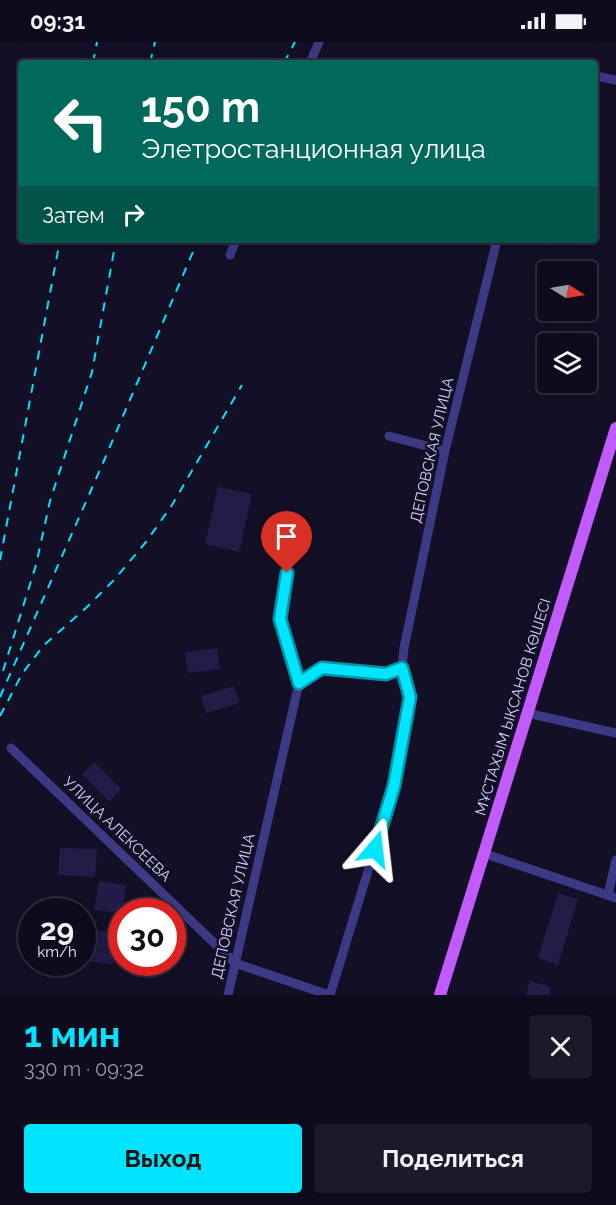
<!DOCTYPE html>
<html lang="ru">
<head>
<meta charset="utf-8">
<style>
  body { margin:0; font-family:Raleway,sans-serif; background:#1c1929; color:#f1f3f6; height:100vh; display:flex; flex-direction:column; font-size:22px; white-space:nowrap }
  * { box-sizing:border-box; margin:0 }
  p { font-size:20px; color:#9b9ba3 }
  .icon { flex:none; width:33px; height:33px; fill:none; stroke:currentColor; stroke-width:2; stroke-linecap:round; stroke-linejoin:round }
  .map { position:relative; height:953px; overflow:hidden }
  .details { display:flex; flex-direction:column; background:#0e0b1c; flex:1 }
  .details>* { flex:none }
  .banner { position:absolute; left:18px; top:18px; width:580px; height:183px; border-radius:6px; box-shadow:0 6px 24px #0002,0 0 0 2px #2e2b3b; background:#00695c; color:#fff; overflow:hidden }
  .needle { width:39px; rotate:101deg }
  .controls { position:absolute; left:537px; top:219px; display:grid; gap:12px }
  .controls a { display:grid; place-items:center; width:60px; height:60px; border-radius:6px; background:#0e0b1c; box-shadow:0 6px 24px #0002,0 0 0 2px #2e2b3b; font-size:30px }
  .speed { position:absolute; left:18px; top:856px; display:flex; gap:12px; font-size:30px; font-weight:700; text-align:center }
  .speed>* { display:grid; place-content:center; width:78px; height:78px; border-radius:50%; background:#0e0b1c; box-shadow:0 6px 24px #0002,0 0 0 2px #2e2b3b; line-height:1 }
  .speed small { font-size:15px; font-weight:400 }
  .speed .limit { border:9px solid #d22; background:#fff; color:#111 }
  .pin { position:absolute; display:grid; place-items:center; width:51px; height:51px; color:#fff; margin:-62px -26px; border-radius:50% 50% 50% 0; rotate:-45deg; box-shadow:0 0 6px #0007 }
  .pin .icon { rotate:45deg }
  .me { position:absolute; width:66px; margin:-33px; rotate:17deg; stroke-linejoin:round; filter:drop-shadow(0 0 4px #0008) }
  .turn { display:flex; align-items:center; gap:21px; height:126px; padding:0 24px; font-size:27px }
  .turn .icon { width:78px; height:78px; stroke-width:2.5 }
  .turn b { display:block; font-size:42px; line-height:51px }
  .then { display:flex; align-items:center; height:57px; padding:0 24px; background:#0003; gap:12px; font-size:22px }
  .round { display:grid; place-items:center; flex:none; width:63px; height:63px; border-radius:6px; background:#1c1929 }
  .headline { display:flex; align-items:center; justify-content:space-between; height:102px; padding:0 24px }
  h1 { font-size:36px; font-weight:700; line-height:45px; color:#00e5ff }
  .primary-button { display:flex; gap:12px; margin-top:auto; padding:12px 24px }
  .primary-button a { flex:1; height:69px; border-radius:6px; background:#00e5ff; color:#111; font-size:24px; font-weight:700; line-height:69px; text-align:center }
  .primary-button a+a { background:#1c1929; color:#f1f3f6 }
  .status { display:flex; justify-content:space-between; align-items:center; height:42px; padding:0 30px; background:#0e0b1c; direction:ltr }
  .status svg { height:16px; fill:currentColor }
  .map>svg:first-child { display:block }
  .building { fill:#241b47 }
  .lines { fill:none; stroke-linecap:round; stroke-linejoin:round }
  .minor { stroke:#3d3a85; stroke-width:9 }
  .major { stroke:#c25bff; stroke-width:12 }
  .rail { stroke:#00e5ff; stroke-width:2; stroke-dasharray:9 8; stroke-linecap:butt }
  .route-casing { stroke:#0095a6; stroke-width:15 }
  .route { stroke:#00e5ff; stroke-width:10 }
  .labels { text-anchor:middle; stroke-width:5; stroke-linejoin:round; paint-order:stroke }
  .street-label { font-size:15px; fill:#d9d4ff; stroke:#130f26 }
</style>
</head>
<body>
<div class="status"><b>09:31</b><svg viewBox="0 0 49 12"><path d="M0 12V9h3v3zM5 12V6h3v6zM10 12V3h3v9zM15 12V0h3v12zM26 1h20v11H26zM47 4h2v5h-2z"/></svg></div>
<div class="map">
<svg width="616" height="953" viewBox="0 0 616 953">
  <rect width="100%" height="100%" fill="#130f26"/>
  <!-- building -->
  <path class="building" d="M218,445l34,7 -13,58 -34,-8z
    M217,606l3,21 -32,4 -3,-21z
    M234,644l6,17 -34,10 -5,-17z
    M95,720l26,27 -12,13 -27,-28z
    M60,806l37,1 -2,28 -37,-2z
    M99,839l27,4 -4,29 -28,-4z
    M558,851l20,6 -20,66 -20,-7z
    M22,875l10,2v32l-16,-3z
    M82,886l36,6 -5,31 -31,-5z
    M530,939l21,6 -2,8h-23z"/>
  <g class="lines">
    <!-- minor -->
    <path class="minor" d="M310,21l9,-21
      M596,34l20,4
      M230,213l6,-15
      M389,394l56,15
      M299,641l23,-15 64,6 16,-6
      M527,671l89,20
      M11,706l224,215 94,32
      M483,811l133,45
      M608,853l8,-35
      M228,953l71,-312 -19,-64 7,-46
      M330,953l64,-209 16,-89 -8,-29 2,-20 41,-197 52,-211"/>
    <!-- major -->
    <path class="major" d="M440,953l176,-567"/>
    <!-- rail -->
    <path class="rail" d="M93,21l4,-21
      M150,21l5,-21
      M284,21l11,-21
      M0,518l60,-320
      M3,629l33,-106 14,-64 42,-129 24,-132
      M0,655l103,-234 95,-223
      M0,674l22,-42 21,-28 44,-39 27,-27 32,-38 26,-37 70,-120"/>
  </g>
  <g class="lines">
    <defs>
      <path id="route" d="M287,531l-7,46 19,64 23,-15 64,6 16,-6 8,29 -16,89 -19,63"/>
    </defs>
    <!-- route casing -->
    <use href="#route" class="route-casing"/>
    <!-- route -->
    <use href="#route" class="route"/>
  </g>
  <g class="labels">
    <!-- street labels -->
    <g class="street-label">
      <text transform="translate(432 408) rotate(-77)" y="5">ДЕПОВСКАЯ УЛИЦА</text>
      <text transform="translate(513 665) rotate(-73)" y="5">МҰСТАХЫМ ЫҚСАНОВ КӨШЕСІ</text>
      <text transform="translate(117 787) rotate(44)" y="5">УЛИЦА АЛЕКСЕЕВА</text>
      <text transform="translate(233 864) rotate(-77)" y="5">ДЕПОВСКАЯ УЛИЦА</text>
    </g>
  </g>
</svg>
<div class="controls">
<a><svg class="needle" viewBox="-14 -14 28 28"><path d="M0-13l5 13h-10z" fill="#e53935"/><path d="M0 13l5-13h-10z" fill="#9b9ba3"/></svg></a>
<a><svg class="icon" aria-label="layers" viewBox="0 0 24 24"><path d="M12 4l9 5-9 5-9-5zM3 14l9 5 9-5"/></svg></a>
</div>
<div class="speed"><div>29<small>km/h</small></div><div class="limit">30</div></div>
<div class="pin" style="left:287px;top:531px;background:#d93025"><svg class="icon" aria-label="arrive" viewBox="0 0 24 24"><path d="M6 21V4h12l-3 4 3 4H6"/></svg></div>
<svg class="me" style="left:375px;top:807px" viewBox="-20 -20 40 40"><path d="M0-17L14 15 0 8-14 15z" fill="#00e5ff" stroke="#fff" stroke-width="4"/></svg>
<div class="banner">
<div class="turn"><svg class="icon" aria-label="left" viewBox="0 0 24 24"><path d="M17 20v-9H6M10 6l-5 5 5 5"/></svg><div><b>150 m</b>Элетростанционная улица</div></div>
<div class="then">Затем<svg class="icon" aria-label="right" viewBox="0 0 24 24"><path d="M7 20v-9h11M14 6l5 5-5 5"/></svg></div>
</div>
</div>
<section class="details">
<div class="headline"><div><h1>1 мин</h1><p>330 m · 09:32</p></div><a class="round"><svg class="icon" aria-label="close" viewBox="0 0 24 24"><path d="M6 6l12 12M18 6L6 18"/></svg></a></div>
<div class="primary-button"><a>Выход</a><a>Поделиться</a></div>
</section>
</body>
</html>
